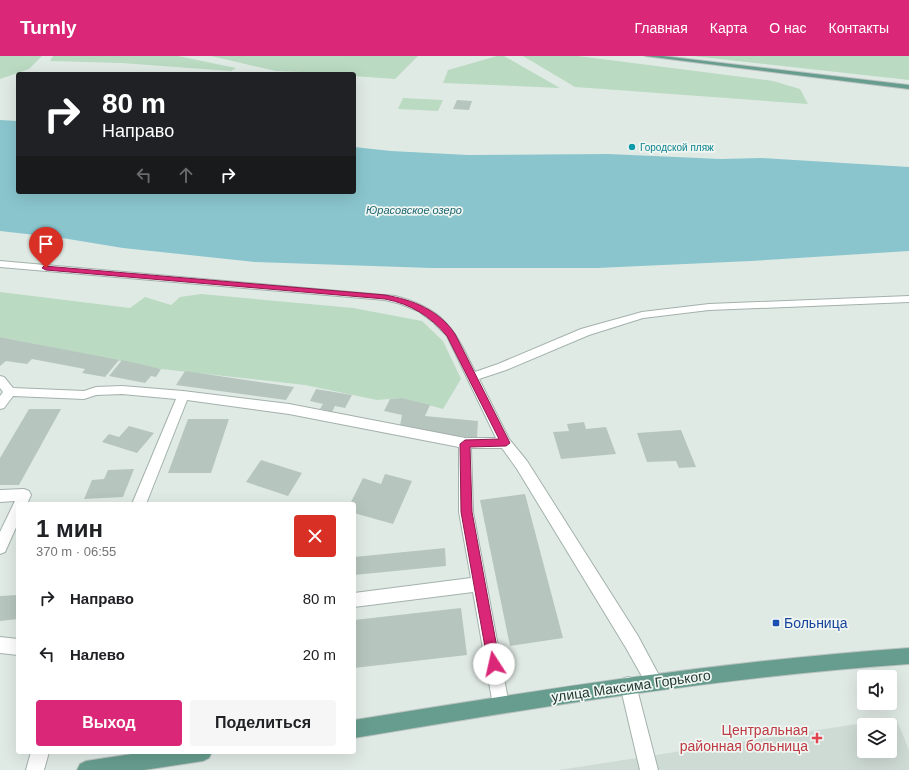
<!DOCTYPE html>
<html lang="ru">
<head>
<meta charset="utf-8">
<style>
  body { margin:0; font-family:Arial,sans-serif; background:#f6f6f6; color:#202124; height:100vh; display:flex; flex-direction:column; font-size:15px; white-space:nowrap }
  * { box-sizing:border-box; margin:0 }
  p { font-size:13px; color:#757577 }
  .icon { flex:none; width:22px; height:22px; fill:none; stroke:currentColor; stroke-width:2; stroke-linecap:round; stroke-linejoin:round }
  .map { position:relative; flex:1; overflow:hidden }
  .drawer { position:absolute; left:16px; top:446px; width:340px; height:252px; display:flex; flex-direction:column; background:#fff; border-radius:4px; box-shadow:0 4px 16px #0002 }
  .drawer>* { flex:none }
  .hud { position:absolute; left:16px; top:16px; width:340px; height:122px; border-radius:4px; box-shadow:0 4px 16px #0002; background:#202124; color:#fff; overflow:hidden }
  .controls { position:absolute; left:857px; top:614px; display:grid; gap:8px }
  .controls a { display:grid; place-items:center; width:40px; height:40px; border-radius:4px; background:#fff; box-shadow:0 4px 16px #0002; font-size:20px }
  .pin { position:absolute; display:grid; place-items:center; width:34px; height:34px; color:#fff; margin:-41px -17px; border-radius:50% 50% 50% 0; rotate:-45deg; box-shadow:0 0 4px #0007 }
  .pin .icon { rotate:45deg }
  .me { position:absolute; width:44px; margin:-22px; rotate:350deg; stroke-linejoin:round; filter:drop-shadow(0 0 3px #0008) }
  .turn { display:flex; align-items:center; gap:14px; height:84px; padding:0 20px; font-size:18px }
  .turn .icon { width:52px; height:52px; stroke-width:2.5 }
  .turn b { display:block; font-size:28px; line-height:34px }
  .lanes { display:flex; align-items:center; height:38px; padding:0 20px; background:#0003; justify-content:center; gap:20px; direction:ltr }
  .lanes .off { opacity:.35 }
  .round { display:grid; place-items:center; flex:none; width:42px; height:42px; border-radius:4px; background:#f6f6f6 }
  .head { display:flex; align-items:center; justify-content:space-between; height:68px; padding:0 20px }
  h1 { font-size:24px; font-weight:700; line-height:30px }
  .cta { display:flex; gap:8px; margin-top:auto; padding:8px 20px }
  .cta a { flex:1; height:46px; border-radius:4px; background:#db2777; color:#fff; font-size:16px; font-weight:700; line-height:46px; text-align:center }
  .cta a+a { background:#f6f6f6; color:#202124 }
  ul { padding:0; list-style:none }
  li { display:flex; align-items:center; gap:12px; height:56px; padding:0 20px }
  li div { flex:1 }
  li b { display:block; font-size:15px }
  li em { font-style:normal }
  header { display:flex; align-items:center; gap:24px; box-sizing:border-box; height:56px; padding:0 20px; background:#db2777; color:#fff }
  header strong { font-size:19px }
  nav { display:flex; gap:22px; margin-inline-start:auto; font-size:14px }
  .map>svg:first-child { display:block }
  .built { fill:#cedad4; fill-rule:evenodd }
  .green { fill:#badac2 }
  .water { fill:#8ac5cd }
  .building { fill:#b6c5be }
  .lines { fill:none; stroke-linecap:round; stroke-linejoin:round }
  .minor-casing { stroke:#a3b1ac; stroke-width:2 }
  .major-casing { stroke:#bdc4c2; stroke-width:2 }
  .minor { fill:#fff; fill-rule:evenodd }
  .major { fill:#679d8e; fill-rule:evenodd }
  .route { fill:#db2777; stroke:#8e194d }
  .culture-dot { fill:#0f9aa8; stroke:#f0f7f3; stroke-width:1.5 }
  .transit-dot { fill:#1a4fb4; stroke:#f0f7f3; stroke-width:1.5 }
  .health-dot { fill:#e0444e; stroke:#f0f7f3; stroke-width:1.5 }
  .labels { text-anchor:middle; stroke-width:3.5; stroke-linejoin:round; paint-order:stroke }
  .far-culture-label { font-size:10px; fill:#0d838f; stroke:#f0f7f3; text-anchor:start }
  .far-water-label { font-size:11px; font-style:italic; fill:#1f6672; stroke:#f0f7f3 }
  .near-transit-label { font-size:14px; fill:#164399; stroke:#f0f7f3; text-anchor:start }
  .near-street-label { font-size:14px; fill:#223932; stroke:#f0f7f3 }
  .near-health-label { font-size:14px; fill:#be3a42; stroke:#f0f7f3; text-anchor:end }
</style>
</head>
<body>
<header>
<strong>Turnly</strong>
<nav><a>Главная</a><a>Карта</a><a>О нас</a><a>Контакты</a></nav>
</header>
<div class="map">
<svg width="909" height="714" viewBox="0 0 909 714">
  <rect width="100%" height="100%" fill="#e0eae5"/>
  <!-- built -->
  <path class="built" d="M896,662l13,32v20h-350zM864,669h26v26h-26z"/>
  <!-- green -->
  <path class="green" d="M0,0h42l-13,13 -29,10z
    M53,0h125l58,12 -5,3 -110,-8 -71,-2z
    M211,0h207l-23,23 -41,-3v-2l-78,-3z
    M497,0h7l56,32 -117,-5 5,-13z
    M523,0h55l195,25 27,8 8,15 -233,-17z
    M692,0h217v24z
    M403,42l40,2 -5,11 -40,-2z
    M0,236l130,16 15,-11 26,8 9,-8 21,-3 152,14 69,13 21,20 18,38 -18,30 -41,-11 -25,2 -72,-15 -144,-16 -161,-32z"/>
  <!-- water -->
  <path class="water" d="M0,64l18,1v71h336v-45l37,4 77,4 140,-1 113,5 40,-1 148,9v84l-158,10 -154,7h-166l-176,-6 -132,-14 -61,-10 -62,-7z"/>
  <!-- building -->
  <path class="building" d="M457,44l15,1 -3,9 -16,-1z
    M0,281l15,3 104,20 -14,17 -23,-4 3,-4 -53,-10 -5,5 -21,-3 -6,5z
    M122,304l39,9 -5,8 -5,-1 -6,7 -36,-7z
    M185,315l109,16 -8,13 -110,-15z
    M316,333l36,6 -7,13 -10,-2 -3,6 -12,-3 3,-5 -13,-3z
    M402,342l28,7 -5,11 53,5 -1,17 -78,-7 3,-16 -18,-4 6,-12z
    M29,353h32l-42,76h-19v-27z
    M188,363h41l-18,54h-43z
    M584,366l2,7 20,-2 10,27 -55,5 -8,-27 16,-1 -2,-7z
    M129,370l25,7 -17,20 -35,-11 7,-8 10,3z
    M681,374l15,37 -17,1 -3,-7 -29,1 -10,-29z
    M261,404l41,13 -14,23 -42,-14z
    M134,413l-11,28 -39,2 8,-19 12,-1 4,-9z
    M385,418l27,7 -19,43 -39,-11v-9h-4l13,-26 18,6z
    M525,438l38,144 -53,8 -30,-146z
    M445,492l1,18 -92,9v-18z
    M18,539v24l-18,2v-25z
    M461,552l6,47 -113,13v-48z"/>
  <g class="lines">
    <defs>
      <path id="minor" d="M0,205l395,35c50,13 59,33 80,76l23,-8 83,-35 61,-17 67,-8 200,-8v6l-200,8 -66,8 -54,17 -83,35 -27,9 30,60 18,22 111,175 24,45 -2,6 -6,2 -6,-2 -22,-39 -109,-179 -15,-21h-31l2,64 36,193 -2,6 -6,2 -6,-2 -2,-6 -20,-113 -119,15v-14l117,-15 -12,-66v-65l-170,-33 -102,-14 -41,104h-14l44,-105 -54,-5 -26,1 -12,4 -71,-3 -9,12 -4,1v-13l3,-4 -3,-4v-12l4,1 9,11 71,3 12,-4 26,-1 61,5 106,13 176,34h31l-49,-102 -14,-14 -15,-11 -17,-7 -16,-4 -385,-33z
        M24,433l5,2 2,4 -4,9h-9v19l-13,29 -5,2v-22l15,-31 -15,1v-12z
        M0,581l18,2v16l-18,-2z
        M628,621l6,2 2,6 22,85h-18l-20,-85 2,-6z
        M31,696h18l-5,18h-18z"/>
      <path id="major" d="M645,0h18l246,29v4z
        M909,592v16c-187,13 -371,43 -555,74v-18c184,-30 368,-59 555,-72z
        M145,696h67l-3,6 -6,3 -59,9h-67l3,-6 6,-3z"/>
    </defs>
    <!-- minor casing -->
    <use href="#minor" class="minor-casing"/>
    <!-- major casing -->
    <use href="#major" class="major-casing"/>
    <!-- minor -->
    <use href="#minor" class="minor"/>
    <!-- major -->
    <use href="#major" class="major"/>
  </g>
  <!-- route -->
  <path class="route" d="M44,210l341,29c28,5 54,15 70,39l55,109 -4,3 -36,1 2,65 28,152 -2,5 -4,2 -4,-2 -2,-5 -27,-152 -1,-68 5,-4 34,-1 -52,-103c-17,-20 -36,-32 -62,-37l-339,-29 -4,-2z"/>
  <!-- markers -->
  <circle class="culture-dot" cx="632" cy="91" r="4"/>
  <rect class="transit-dot" x="772" y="563" width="8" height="8" rx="2"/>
  <path class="health-dot" d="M815 676h4v4h4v4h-4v4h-4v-4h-4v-4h4z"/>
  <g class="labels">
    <!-- far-culture labels -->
    <g class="far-culture-label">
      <text x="640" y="95">Городской пляж</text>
    </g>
    <!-- far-water labels -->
    <g class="far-water-label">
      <text x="414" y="158">Юрасовское озеро</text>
    </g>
    <!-- near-transit labels -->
    <g class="near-transit-label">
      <text x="784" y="572">Больница</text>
    </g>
    <!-- near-street labels -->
    <g class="near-street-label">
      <text transform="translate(631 630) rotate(-8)" y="5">улица Максима Горького</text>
    </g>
    <!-- near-health labels -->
    <g class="near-health-label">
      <text x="808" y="679">Центральная<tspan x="808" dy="16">районная больница</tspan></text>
    </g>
  </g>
</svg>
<div class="controls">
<a><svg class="icon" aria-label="sound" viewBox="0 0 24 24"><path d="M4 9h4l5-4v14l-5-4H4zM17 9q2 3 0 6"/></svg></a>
<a><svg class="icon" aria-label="layers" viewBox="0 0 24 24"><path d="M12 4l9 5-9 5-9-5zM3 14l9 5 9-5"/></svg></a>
</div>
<div class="pin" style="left:46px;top:212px;background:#d93025"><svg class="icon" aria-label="arrive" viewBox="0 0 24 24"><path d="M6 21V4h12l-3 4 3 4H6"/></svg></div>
<svg class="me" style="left:494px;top:608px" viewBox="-20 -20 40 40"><circle r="19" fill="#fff"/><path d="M0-13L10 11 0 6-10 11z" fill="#db2777"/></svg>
<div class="hud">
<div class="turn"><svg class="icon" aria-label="right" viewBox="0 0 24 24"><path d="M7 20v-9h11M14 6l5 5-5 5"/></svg><div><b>80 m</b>Направо</div></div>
<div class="lanes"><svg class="icon off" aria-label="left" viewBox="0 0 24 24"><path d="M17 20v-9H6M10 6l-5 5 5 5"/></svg><svg class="icon off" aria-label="ahead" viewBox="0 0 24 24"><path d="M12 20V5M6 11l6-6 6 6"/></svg><svg class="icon" aria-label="right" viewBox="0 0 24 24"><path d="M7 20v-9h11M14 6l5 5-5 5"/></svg></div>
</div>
<section class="drawer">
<div class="head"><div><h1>1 мин</h1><p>370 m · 06:55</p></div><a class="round" style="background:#d93025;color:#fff"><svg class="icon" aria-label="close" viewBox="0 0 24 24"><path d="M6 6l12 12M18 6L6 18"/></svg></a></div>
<ul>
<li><svg class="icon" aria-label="right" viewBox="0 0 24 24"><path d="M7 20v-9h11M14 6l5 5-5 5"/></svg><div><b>Направо</b></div><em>80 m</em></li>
<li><svg class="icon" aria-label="left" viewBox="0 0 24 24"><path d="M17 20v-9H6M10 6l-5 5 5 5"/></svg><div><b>Налево</b></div><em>20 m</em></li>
</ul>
<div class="cta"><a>Выход</a><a>Поделиться</a></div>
</section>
</div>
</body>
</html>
